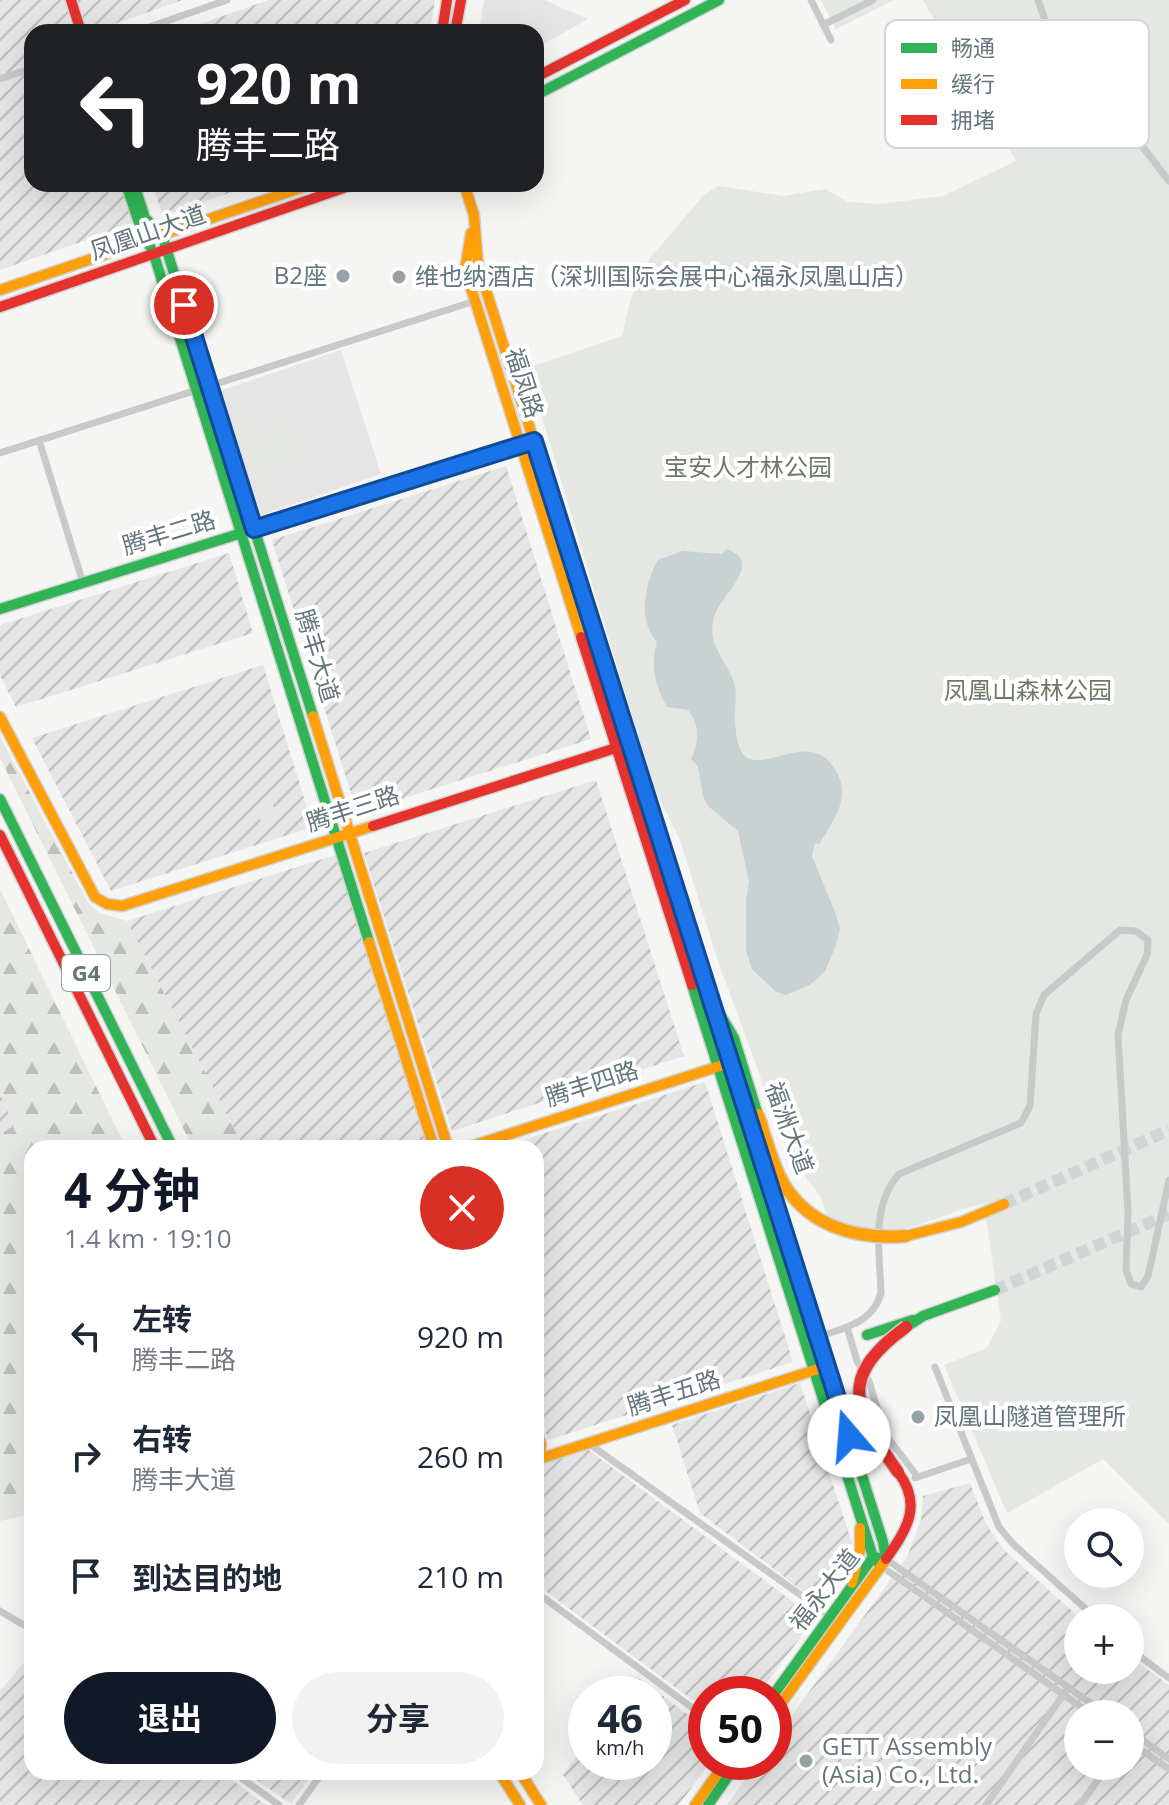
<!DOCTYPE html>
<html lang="zh">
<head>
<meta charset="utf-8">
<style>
  body { margin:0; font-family:"Open Sans","Noto Sans SC",sans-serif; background:#f2f2f3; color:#1f2937; height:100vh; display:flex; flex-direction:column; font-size:30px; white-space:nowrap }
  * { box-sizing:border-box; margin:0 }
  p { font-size:26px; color:#747a83 }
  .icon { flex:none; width:44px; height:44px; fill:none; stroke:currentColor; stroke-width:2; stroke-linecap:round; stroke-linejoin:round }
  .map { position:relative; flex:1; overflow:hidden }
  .details { position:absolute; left:24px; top:1140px; width:520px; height:640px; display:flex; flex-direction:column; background:#fff; border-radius:24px; box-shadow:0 8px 32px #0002 }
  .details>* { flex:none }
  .banner { position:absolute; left:24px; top:24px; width:520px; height:168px; border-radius:24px; box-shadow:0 8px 32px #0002; background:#202124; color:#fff; overflow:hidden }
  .buttons { position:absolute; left:1064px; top:1508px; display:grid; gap:16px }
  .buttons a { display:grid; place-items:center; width:80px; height:80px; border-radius:50%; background:#fff; box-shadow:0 8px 32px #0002; font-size:40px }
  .speed { position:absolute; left:568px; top:1676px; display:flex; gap:16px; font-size:40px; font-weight:700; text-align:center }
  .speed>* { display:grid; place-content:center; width:104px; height:104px; border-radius:50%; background:#fff; box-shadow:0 8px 32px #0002; line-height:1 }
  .speed small { font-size:20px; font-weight:400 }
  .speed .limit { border:12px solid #d22; background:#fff; color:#111 }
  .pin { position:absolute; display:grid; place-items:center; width:68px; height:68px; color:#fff; margin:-34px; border:4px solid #fff; border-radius:50%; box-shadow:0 2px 8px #0007 }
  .me { position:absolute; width:88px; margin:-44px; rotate:342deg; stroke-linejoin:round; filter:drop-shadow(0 0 6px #0008) }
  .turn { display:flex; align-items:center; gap:28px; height:168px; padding:0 40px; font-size:36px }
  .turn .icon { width:104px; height:104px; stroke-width:2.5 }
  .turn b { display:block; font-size:56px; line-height:68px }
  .round { display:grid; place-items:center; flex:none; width:84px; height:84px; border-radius:42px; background:#f2f2f3 }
  .headline { display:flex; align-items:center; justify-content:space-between; height:136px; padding:0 40px }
  h1 { font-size:48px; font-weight:700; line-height:60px; color:#111827 }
  .cta { display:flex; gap:16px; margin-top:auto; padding:16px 40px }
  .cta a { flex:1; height:92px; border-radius:48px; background:#111827; color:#fff; font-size:32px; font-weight:700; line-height:92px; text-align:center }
  .cta a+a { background:#f2f2f3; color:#1f2937 }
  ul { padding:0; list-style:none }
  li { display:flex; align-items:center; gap:24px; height:120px; padding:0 40px }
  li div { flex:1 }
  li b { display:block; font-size:30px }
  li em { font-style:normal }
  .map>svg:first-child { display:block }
  .built { fill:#e4e5e4 }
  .industrial { fill:url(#industrial-furrows); fill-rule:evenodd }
  .forest { fill:url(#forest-firs) }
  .park { fill:#e4e7e2; fill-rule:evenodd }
  .water { fill:#c8d2d2 }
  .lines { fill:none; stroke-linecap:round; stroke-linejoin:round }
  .primary-tunnel { stroke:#d0d5d6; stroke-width:12; stroke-dasharray:12 6; stroke-linecap:butt }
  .fast-casing { stroke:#d1d2d2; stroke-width:13 }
  .slow-casing { stroke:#d1d2d2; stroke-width:13 }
  .jam-casing { stroke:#d1d2d2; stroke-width:13 }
  .street { stroke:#c8caca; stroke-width:7 }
  .fast { stroke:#30b455; stroke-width:10 }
  .slow { stroke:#ff9f0a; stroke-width:10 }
  .jam { stroke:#e5322d; stroke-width:10 }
  .slow-bridge-casing { stroke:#d0d1d1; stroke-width:15; stroke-linecap:butt }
  .jam-bridge-casing { stroke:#d0d1d1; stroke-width:15; stroke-linecap:butt }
  .slow-bridge { stroke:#ff9f0a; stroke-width:12 }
  .jam-bridge { stroke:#e5322d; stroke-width:12 }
  .route-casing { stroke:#114b97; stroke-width:20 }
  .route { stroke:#1a73e8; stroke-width:14 }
  .poi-dot { fill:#96a2a6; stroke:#fff; stroke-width:3 }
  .labels { text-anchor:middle; stroke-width:8; stroke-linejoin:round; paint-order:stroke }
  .shield { fill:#fff; stroke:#929fa3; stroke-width:2 }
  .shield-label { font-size:22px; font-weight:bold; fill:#63767c }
  .street-label { font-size:24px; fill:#63767c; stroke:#fff }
  .poi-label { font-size:24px; fill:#63767c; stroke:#fff; text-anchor:start }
  .park-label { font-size:24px; fill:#6e7966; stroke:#fff }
  .key { fill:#fff; stroke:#d0d6d8; stroke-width:2 }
  .key-label { font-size:22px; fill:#63767c }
</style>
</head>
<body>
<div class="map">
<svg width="1169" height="1805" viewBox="0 0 1169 1805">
  <defs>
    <pattern id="industrial-furrows" width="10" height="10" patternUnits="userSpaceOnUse" patternTransform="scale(2)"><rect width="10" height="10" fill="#e4e5e4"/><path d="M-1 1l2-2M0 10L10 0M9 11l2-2" fill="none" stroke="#bcbebe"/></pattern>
    <pattern id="forest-firs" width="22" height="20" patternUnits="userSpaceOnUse" patternTransform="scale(2)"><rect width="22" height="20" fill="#e4e7e2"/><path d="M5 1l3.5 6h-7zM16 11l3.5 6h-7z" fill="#bcc0bc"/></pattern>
  </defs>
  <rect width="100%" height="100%" fill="#f5f5f4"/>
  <!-- built -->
  <path class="built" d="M484,0h60l44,19 -52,29v-16h-57z
    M341,350l40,124 -123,42 -41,-124z"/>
  <!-- industrial -->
  <path class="industrial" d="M0,0h183l-92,32h-59v152h90l13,39 -135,47z
    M269,0h166l-5,32h-253z
    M152,184h103l-92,32z
    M506,466l85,273 -234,74 -85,-273z
    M229,553l24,80 -237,74 -16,-32v-50z
    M263,665l50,162 -202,64 -79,-153z
    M596,780l88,276 -232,75 -88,-278z
    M338,854l89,288 -18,6h-165l-117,-227z
    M705,1082l88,280 -245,78 -12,-37v-255h-37z
    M0,1093l15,33 -15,8z
    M800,1383l52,160 -40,55 -112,-85 -28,-88z
    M586,1448l229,170 -57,76h-52v16l-170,-126v-111l7,-9z
    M970,1483l16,41 18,26 76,68 -2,52h52v-13l39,28v120h-442l31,-43h16v-22l133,-183 14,-37 2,-24zM1078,1714h52v52h-52z
    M32,1653v119h189l45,33h-266v-114z
    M636,1676l70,52v34h4l-31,43h-96l-20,-30 23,-32v19h68v-68h-32z
    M245,1772h69l-23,32z"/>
  <!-- forest -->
  <path class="forest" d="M0,737l89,167 11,9 27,8 117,227h-51l-193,-390z
    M0,889l126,259h-94v366l-32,7v-387l14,-8 -14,-33z"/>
  <!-- park -->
  <path class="park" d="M821,0h73l-58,29z
    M923,0h246v1524l-66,-65 -96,54 -63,-148 43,-17 14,-27 -17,-118c-65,17 -89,46 -157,12l-7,-19 -26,-35 -17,-32 -21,-65 -37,-100 -39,-124 -26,-52 -127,-420 95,-32 8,-35 20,-43 54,-63 14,-9 65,10 42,-7 23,13 32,2 63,-8 73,-35z
    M236,403l7,19c39,-51 77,49 52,70 -11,10 -23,2 -35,6l-30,-93zM263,415l13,2 8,11 -36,11c-2,-11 3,-20 15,-24zM296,466v14l-9,9c-12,4 -21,0 -26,-10z
    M273,805l5,16 -16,5 -5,-16z"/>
  <!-- water -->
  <path class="water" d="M726,549c40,13 -6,46 -12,68 -8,31 15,44 21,69 2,12 -1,25 0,37 1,10 2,27 11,34 22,15 65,-29 90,14 16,26 -3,51 -17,73l-4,-1 -3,13 23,56 5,17 -5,19 -10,23 -15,14 -24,10 -10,-3 -24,-23 -6,-18v-51l3,-18 -11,-51 -30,-25 -5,-10 -5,-29 -7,-8c8,-16 9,-36 -3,-49l-21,-3c-12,-21 -17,-41 -10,-65 -20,-21 -12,-59 1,-82l25,-9 39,3z"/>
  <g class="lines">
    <!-- primary-tunnel -->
    <path class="primary-tunnel" d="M1004,1204l165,-74
      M995,1290l174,-76"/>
    <defs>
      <path id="fast" d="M536,95l183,-95
        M126,184l12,36 16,35 215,687
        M134,184l11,34 17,17 151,481
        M0,609l525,-165
        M0,799l173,349
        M692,985l181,572 8,9
        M710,997l24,41 24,77
        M783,1226l100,316 3,17
        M906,1327l17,-11 72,-26
        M867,1335l46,-15
        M774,1694l99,-137 7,1
        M708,1805l30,-43"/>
      <path id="slow" d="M464,184l10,31 4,50 154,485
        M471,233l-6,36 116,368
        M0,290l312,-106
        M313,716l135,432
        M0,717l95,180 12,7 15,2 251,-80
        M369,942l65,206
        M466,1148l257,-83
        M906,1236l55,-14 43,-18
        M536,1428l5,16 -2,15
        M536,1463l3,-4 279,-90
        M852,1583l8,-32v-23
        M774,1713l111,-152
        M499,1772l21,33
        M520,1772l21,33
        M695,1805l31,-43"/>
      <path id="jam" d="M71,0l10,32
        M442,32l5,-32
        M455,32l6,-32
        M536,77l149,-77
        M0,307l355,-123
        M581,637l111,348
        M632,750l151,476
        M373,826l249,-80
        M0,835l155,313
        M886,1559c21,-30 37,-54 12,-87"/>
    </defs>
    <!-- fast casing -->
    <use href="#fast" class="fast-casing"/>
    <!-- slow casing -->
    <use href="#slow" class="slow-casing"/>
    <!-- jam casing -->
    <use href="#jam" class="jam-casing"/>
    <!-- street -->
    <path class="street" d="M811,0l20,40
      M1038,0l13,37 68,79 50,65
      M823,25l50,-25
      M135,32l92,-32
      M0,79l32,-11
      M39,440l44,143
      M0,453l475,-152
      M847,1327l10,34 12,20 16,53 32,42
      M818,1337c26,-9 55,-14 63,-44 -1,-41 -11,-86 18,-119l122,-51 9,-17 6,-92 8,-19 76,-65 16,1 12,9 -1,15 -21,45 -8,35 10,177 -2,58 5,14 10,3 7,-11 21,-96
      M935,1367l64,160 14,17 83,74
      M588,1443l242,173
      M915,1478l56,-19
      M886,1559l220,155
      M881,1566l210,148
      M536,1592l170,126
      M0,1611l32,19
      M1130,1649l39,29
      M1130,1731l39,28
      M1130,1742l39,27
      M233,1772l46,33
      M299,1805l24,-33
      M986,1805l79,-113
      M1080,1805l28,-39"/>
    <!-- fast -->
    <use href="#fast" class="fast"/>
    <!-- slow -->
    <use href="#slow" class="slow"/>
    <!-- jam -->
    <use href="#jam" class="jam"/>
    <defs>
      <path id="slow-bridge" d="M758,1115c7,20 12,41 21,60 24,50 75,65 127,61"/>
      <path id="jam-bridge" d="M898,1472c-44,-62 -62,-94 8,-145"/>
    </defs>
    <!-- slow-bridge casing -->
    <use href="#slow-bridge" class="slow-bridge-casing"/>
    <!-- jam-bridge casing -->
    <use href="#jam-bridge" class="jam-bridge-casing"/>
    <!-- slow-bridge -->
    <use href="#slow-bridge" class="slow-bridge"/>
    <!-- jam-bridge -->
    <use href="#jam-bridge" class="jam-bridge"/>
  </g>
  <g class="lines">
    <defs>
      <path id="route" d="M184,305l70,224 280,-88 315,995"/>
    </defs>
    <!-- route casing -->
    <use href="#route" class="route-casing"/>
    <!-- route -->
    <use href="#route" class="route"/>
  </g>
  <!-- markers -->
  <g class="poi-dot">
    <circle cx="343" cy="276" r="8"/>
    <circle cx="399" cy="277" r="8"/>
    <circle cx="918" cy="1417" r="8"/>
    <circle cx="806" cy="1761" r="8"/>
  </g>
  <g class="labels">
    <!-- shield labels -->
    <rect class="shield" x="62" y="955" width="48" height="36" rx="6"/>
    <g class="shield-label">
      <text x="86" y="981">G4</text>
    </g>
    <!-- street labels -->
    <g class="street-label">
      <text transform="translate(148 233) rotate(-19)" y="8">凤凰山大道</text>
      <text transform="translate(524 383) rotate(72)" y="8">福凤路</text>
      <text transform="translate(169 533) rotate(-17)" y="8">腾丰二路</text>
      <text transform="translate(317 656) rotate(73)" y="8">腾丰大道</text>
      <text transform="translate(353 809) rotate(-18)" y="8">腾丰三路</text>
      <text transform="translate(592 1084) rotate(-18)" y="8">腾丰四路</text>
      <text transform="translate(789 1128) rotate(70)" y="8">福洲大道</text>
      <text transform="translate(674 1393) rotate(-18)" y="8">腾丰五路</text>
      <text transform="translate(825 1590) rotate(-52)" y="8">福永大道</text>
    </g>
    <!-- poi labels -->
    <g class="poi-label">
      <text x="327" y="284" text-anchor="end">B2座</text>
      <text x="415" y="285">维也纳酒店（深圳国际会展中心福永凤凰山店）</text>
      <text x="934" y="1425">凤凰山隧道管理所</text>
      <text x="822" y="1755">GETT Assembly<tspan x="822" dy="28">(Asia) Co., Ltd.</tspan></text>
    </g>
    <!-- park labels -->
    <g class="park-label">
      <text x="748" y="476">宝安人才林公园</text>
      <text x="1028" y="699">凤凰山森林公园</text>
    </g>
  </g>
  <!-- legend -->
  <rect x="885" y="20" width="264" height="128" rx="12" class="key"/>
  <rect x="901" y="43" width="36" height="10" fill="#30b455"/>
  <rect x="901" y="79" width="36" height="10" fill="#ff9f0a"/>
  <rect x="901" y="115" width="36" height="10" fill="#e5322d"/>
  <g class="key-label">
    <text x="951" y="56">畅通</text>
    <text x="951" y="92">缓行</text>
    <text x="951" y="128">拥堵</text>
  </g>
</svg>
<div class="buttons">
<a><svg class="icon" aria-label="search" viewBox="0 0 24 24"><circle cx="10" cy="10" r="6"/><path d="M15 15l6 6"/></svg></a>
<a>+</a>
<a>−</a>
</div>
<div class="speed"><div>46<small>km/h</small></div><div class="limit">50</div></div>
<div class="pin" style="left:184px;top:305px;background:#d93025"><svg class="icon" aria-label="arrive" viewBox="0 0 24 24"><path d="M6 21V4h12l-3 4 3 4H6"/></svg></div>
<svg class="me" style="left:849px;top:1436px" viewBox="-20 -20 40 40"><circle r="19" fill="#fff"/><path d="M0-13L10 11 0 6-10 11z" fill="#1a73e8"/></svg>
<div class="banner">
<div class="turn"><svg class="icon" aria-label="left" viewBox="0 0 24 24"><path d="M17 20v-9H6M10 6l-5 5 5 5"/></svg><div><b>920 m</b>腾丰二路</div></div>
</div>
<section class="details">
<div class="headline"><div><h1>4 分钟</h1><p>1.4 km · 19:10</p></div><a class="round" style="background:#d93025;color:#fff"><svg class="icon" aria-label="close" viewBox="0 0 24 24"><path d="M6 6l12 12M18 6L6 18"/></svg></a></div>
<ul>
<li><svg class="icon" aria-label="left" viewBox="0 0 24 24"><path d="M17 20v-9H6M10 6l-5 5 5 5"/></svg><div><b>左转</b><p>腾丰二路</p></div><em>920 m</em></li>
<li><svg class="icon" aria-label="right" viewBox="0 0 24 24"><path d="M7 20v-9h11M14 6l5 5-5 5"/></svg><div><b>右转</b><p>腾丰大道</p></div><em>260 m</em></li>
<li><svg class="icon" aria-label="arrive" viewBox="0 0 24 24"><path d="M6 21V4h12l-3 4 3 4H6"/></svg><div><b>到达目的地</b></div><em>210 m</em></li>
</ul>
<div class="cta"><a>退出</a><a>分享</a></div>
</section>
</div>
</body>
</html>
